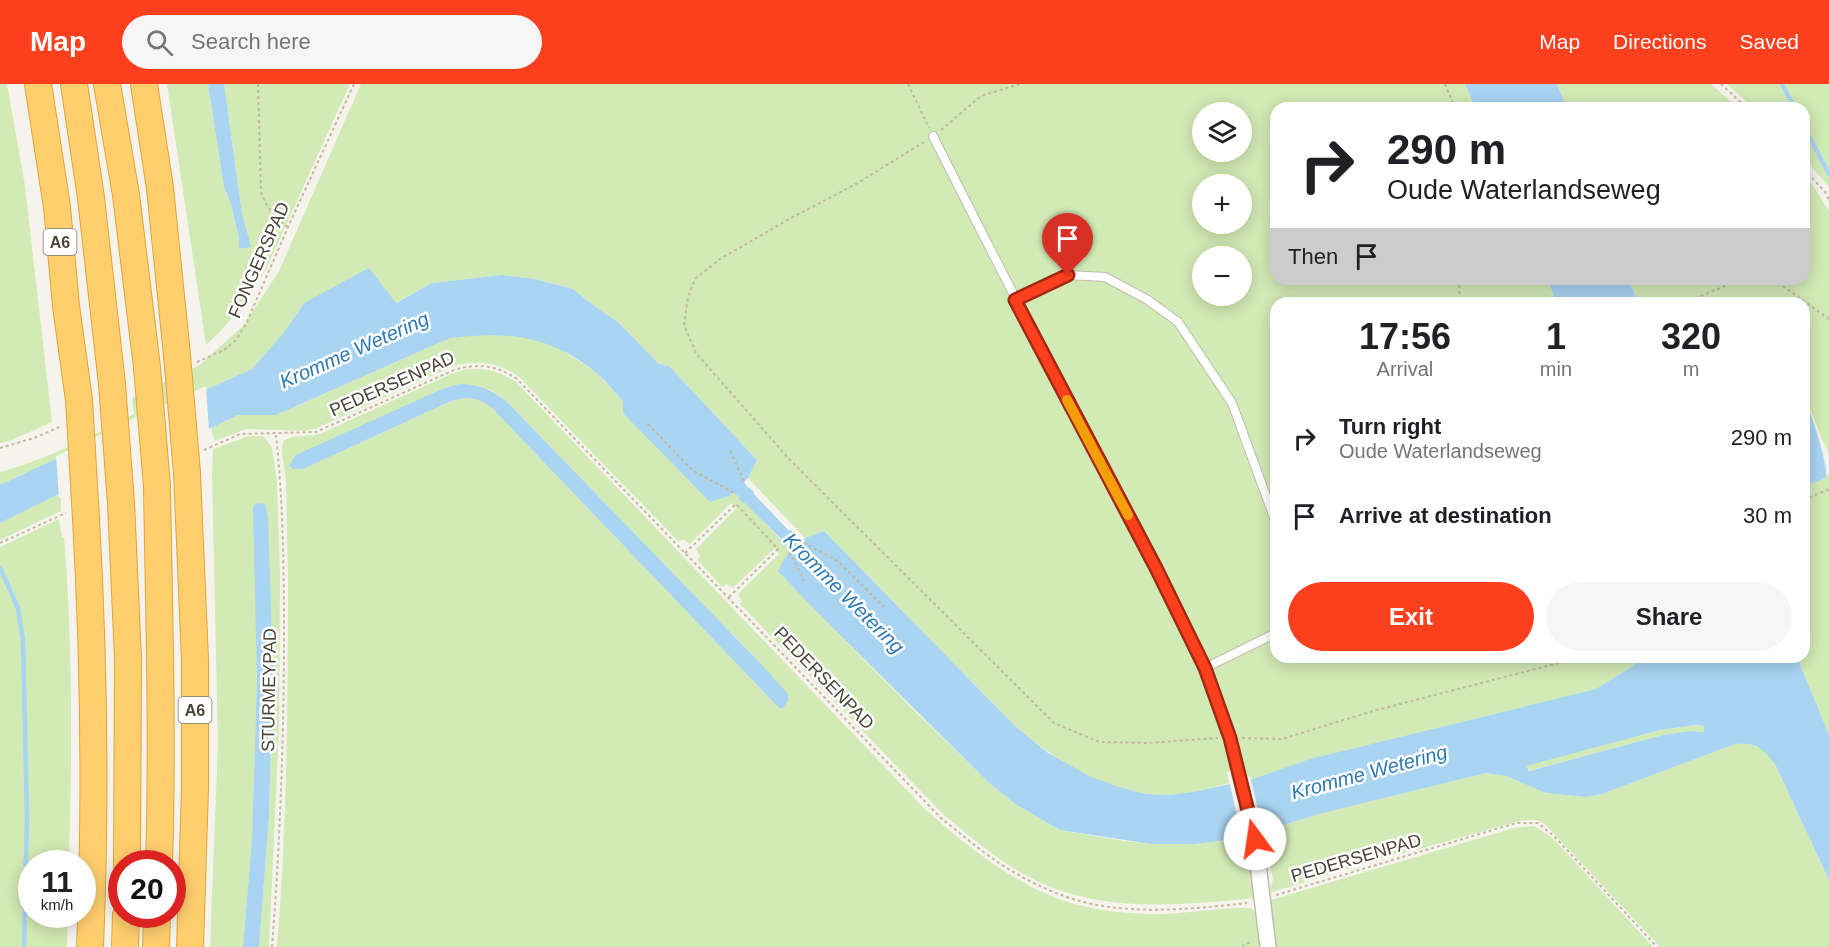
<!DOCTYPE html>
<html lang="en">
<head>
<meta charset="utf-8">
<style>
  body { margin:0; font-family:Arial,sans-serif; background:#f6f6f6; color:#202124; height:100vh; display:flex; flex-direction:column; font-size:22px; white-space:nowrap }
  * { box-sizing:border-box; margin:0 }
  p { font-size:20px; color:#757577 }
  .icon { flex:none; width:33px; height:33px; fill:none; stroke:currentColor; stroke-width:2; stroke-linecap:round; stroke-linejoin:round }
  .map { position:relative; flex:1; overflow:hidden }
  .sheet { position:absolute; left:1270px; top:213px; width:540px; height:366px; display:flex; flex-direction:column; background:#fff; border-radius:18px; box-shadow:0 3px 15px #0003 }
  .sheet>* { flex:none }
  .top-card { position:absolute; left:1270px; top:18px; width:540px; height:183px; border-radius:18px; box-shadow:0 3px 15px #0003; background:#fff; color:#202124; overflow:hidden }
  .tools { position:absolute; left:1192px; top:18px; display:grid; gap:12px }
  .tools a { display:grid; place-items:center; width:60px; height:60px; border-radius:50%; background:#fff; box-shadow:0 3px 15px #0003; font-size:30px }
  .speed { position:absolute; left:18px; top:766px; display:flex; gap:12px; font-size:30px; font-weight:700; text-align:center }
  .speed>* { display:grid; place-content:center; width:78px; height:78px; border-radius:50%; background:#fff; box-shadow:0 3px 15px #0003; line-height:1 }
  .speed small { font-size:15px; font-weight:400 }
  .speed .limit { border:9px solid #d22; background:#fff; color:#111 }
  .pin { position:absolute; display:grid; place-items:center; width:51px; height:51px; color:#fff; margin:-62px -26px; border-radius:50% 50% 50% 0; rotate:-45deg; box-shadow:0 0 6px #0007 }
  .pin .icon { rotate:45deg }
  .me { position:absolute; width:66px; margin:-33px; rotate:346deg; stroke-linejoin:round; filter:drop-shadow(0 0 4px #0008) }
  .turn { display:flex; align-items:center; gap:21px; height:126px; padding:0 18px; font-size:27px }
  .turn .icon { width:78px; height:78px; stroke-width:2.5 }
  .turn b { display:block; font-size:42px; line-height:51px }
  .then { display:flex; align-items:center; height:57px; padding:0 18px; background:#0003; gap:12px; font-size:22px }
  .eta { display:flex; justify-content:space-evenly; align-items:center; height:102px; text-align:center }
  .eta b { font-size:36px; font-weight:800; line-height:42px }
  .primary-button { display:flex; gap:12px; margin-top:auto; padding:12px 18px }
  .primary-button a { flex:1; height:69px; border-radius:36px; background:#fc3f1d; color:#fff; font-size:24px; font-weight:800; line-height:69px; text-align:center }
  .primary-button a+a { background:#f6f6f6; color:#202124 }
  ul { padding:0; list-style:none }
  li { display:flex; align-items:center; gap:18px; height:78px; padding:0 18px }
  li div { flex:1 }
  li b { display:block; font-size:22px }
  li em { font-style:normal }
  header { display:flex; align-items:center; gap:36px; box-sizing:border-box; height:84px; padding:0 30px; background:#fc3f1d; color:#fff }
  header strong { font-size:28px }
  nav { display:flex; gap:33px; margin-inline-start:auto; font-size:21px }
  .search { width:420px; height:54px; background:#f6f6f6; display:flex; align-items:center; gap:15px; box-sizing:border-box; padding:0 21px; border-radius:33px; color:#757577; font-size:22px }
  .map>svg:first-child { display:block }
  .green { fill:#d2eab5; fill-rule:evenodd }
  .water { fill:#a9d4f2; fill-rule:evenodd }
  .pier { fill:#f6f3ec }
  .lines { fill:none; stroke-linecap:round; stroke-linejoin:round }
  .stream { stroke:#a9d4f2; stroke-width:4.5 }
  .lane-casing { stroke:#c2bbae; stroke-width:10 }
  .street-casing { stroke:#c2bbae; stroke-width:18 }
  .highway-casing { stroke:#e0a43c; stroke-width:28 }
  .path { stroke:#c4b79f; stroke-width:2; stroke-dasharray:3 3; stroke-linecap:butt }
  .lane { stroke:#fff; stroke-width:8 }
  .street { stroke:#fff; stroke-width:15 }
  .highway { stroke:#ffcf6e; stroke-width:26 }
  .highway-bridge-casing { stroke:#e0a43c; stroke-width:28; stroke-linecap:butt }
  .highway-bridge { stroke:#ffcf6e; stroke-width:26 }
  .route-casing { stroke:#a42913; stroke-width:15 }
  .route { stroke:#fc3f1d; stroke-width:10 }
  .slow { stroke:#f59e0b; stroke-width:10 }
  .labels { text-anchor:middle; stroke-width:5; stroke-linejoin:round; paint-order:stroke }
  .shield { fill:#fff; stroke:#817c74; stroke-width:1.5 }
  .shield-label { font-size:16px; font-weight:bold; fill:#4b4439 }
  .street-label { font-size:18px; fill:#4b4439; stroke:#fff }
  .water-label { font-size:20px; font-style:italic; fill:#2e7ab2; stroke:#fff }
</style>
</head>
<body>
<header>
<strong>Map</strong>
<div class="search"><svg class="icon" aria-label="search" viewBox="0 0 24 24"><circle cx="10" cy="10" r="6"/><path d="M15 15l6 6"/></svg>Search here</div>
<nav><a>Map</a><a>Directions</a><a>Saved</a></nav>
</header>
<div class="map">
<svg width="1829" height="863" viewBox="0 0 1829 863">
  <rect width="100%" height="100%" fill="#f6f3ec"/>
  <!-- green -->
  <path class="green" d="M0,0h7l18,102 27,236 -43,19 -9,2z
    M167,0h41l16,103 7,17 8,34v11l11,-2 -8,-33 -18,-130h126l-83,183c-18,31 -34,53 -61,78z
    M361,0h1104l10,24h-199v171h271l10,24h-281v354h365l-5,7 -40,25 -285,70 -58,20 -18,3 22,110 -3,6c-74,7 -151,16 -221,-19 -32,-16 -61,-41 -89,-64l-204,-211 2,-3 -4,-7 41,-40 -4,-6 -42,40 -7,-4 -4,3 -25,-28 3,-2 -4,-8 41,-41 -6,-5 -41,41 -7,-5 -4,3 -160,-165c-21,-15 -41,-17 -65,-11l-137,62 -11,3 -60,-2 -31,12 -4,-13 27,-13h38l174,-77 24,-3h28l28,3 25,8 41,26 27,29 113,92 6,10 3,-1 36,38 -1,1 10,10 -4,5 -7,15 34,37 103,104 72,70 27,22 45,26 64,11 27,3h44l46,-8 10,52 -19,-118 -5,2 2,11c-19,5 -38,11 -58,12 -59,3 -114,-33 -156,-69l-191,-195 -19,7 -57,-60 9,-18 -88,-94 -10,-2 -41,-42 -21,-14 -24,-19 -38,-10 -33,-4 -70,8 -37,20h-91l-19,28 -33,38 -116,52 -136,64v-13c47,-13 91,-35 134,-58l-2,-16 68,-33 44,-40 35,-54zM1203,28h39v40h-39zM1203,100h39v40h-39zM1203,172h39v40h-39z
    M1557,0h154l27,24h-171z
    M1727,0h102v103l-24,-27 -1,-52h-51z
    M1805,89l24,38v244l-24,-57 -1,-95h-41l-2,-2 -11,-2 -10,4h-101l-11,-24h176z
    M467,285c19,-1 32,2 49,13l409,427c41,37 95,80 149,95 22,6 48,9 72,10 35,1 70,-7 105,-6l7,8 1,31h-982c10,-121 11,-243 11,-365 -1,-34 -1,-67 -2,-100 -1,-14 -6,-28 -3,-41 10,-7 25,-4 37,-7l131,-60zM459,300l32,6 15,11 256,264 21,42 -4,1 -287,-300c-16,-11 -25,-12 -43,-6l-146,67 -10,-11 149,-69z
    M249,352h14l9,11 5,35 3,92 -1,153 -10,220h-10l10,-131 4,-147 -6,-162 -10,170 -5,161 -9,109h-33l8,-204 -6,-268 1,-26z
    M1829,389v262l-32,-78h7l1,-171 21,-9z
    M61,409v18l-61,29v-17z
    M59,435l3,18 2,1c9,108 8,218 5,326h-37v51h36l-1,32h-67v-400z
    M1695,641l9,1v6l-14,-1 -27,4 -135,36 -2,-6 134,-35z
    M1746,658l18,8 11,14 54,116v67h-169l-114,-122c-10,-8 -19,-5 -31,-3l-102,29 -16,3 -128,39 4,-13 -9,-49 55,-17 167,-41 20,3 40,17 38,4 18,-3 133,-50z
    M1534,742l19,12 100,109h-379l-3,-47 243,-72z"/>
  <!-- water -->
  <path class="water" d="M208,0h16l18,130 9,33 -12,2v-11l-8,-34 -7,-17z
    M1465,0h92l10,24h-92z
    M369,184l27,35 36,-20 70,-8 33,4 38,10 24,19 21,14 41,42 10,2 88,94 -9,18 -4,4 4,6 1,-1 5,5v2l35,37 2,-1 5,5 -1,3 6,4 4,-4 19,-7 191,195 33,27 41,23 30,11 26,7 24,1 24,-3 60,-13 57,-20 286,-70 40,-25 5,-7h156l32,78v145l-54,-116c-12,-15 -19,-23 -40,-20l-133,50 -17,3 -39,-4 -40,-17 -20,-3 -167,41 -55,17 -32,8 -37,5h-44l-91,-14 -45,-26 -27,-22 -175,-174 -35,-37 8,-15 4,-5 -3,-5h-3l-5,-5 2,-2 -36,-36h-2l-5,-5 1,-1 -6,-5 -4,4 -19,6 -87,-89v-12c-10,-10 -18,-22 -29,-30 -46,-36 -88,-40 -144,-33l-174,77h-38l-27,13 -150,65 -61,30v-38l136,-64 116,-52 33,-38 19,-28zM1695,641l9,1v6l-14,-1 -27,4 -134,36 -3,-5 134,-36z
    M1547,195h81l11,24h-82z
    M459,300c19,0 31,5 47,17l256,264 26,29v7l-5,7h-4l-287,-300c-16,-11 -25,-12 -43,-6l-146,67h-10l-4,-4 7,-10 146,-66z
    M1805,314c5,13 24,68 21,79 -5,4 -15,6 -21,9z
    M258,419l7,1 3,13 5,152 -4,147 -10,131h-16l9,-109 5,-161 -4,-168 1,-4z"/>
  <!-- pier -->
  <path class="pier" d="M206,302l3,46 -150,66 -3,-42 78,-38z
    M1250,692l14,58 -22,5 -13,-59z"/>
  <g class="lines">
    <!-- stream -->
    <path class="stream" d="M1782,0l13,24
      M1804,43l25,47
      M0,484l18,40 5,32 4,177 -3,130"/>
    <defs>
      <path id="lane" d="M933,52c89,178 183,353 272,532l71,-35
        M1015,216l53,-25 37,2 43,23 30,22 54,81 44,120
        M1205,584l25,70 25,101"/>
      <path id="street" d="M1255,755l13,108"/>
      <path id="highway" d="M38,0l19,123 9,99 13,94
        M74,0l17,114 21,186
        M107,0l19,111 21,172
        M144,0l16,104 17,167
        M187,389l8,187v128l-5,159
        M157,402c2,126 6,252 2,378
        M121,419l7,155 -1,206
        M86,435c8,142 10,285 4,428
        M125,863l1,-32
        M156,863l1,-32"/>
    </defs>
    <!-- lane casing -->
    <use href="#lane" class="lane-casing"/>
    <!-- street casing -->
    <use href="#street" class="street-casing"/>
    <!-- highway casing -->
    <use href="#highway" class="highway-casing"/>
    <!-- path -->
    <path class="path" d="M258,0l3,108c5,15 14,26 27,35
      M908,0l21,44
      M1445,0l10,24
      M1721,0l26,24
      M941,46l40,-34 39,-12
      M924,58l-68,42 -65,34 -71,41 -25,20 -7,18 -4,28 12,28 93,106 265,264 45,19 49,1 70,-5
      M1804,85l21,23 4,8
      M1459,195l1,24
      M1773,195l56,40
      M1684,219l58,-24
      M197,278l27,-12 12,-10 10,-16 42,-97 66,-143
      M648,340l44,46 42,23
      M0,364l34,-10 28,-12
      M204,366l36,-16 76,-2 138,-62c23,-7 43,-5 63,9l424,439c25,20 50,42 78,57 17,10 35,18 54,24 53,17 120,10 174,4
      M730,367l15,32
      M1804,416l25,-11
      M798,456l40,21 46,46
      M0,459l66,-30
      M790,468l14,29
      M685,469l51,-49 42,45 -50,49
      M1242,654l40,1 91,-28 209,-54
      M1276,811l240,-72h22l17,14 102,110
      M272,863c8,-104 12,-209 12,-313 0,-67 -1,-133 -8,-199
      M1242,863l10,-6"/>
    <!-- lane -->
    <use href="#lane" class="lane"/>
    <!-- street -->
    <use href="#street" class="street"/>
    <!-- highway -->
    <use href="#highway" class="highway"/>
    <defs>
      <path id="highway-bridge" d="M177,271l10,118
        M147,283l10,119
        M112,300l9,119
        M79,316l7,119"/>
    </defs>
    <!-- highway-bridge casing -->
    <use href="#highway-bridge" class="highway-bridge-casing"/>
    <!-- highway-bridge -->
    <use href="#highway-bridge" class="highway-bridge"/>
  </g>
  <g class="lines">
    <defs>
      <path id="route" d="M1068,191l-53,25 141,268 49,100 25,70 25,101"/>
    </defs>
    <!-- route casing -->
    <use href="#route" class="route-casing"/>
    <!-- route -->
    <use href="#route" class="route"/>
    <!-- slow -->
    <path class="slow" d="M1067,316l61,115"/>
  </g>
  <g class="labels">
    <!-- shield labels -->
    <g class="shield">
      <rect x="43.5" y="145" width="33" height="26" rx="4.5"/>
      <rect x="178.5" y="613" width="33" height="26" rx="4.5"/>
    </g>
    <g class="shield-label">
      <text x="60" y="164">A6</text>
      <text x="195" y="632">A6</text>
    </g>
    <!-- street labels -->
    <g class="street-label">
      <text transform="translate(259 176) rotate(-66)" y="6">FONGERSPAD</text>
      <text transform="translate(392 300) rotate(-24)" y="6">PEDERSENPAD</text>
      <text transform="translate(824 594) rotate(46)" y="6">PEDERSENPAD</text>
      <text transform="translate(269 606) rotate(-89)" y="6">STURMEYPAD</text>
      <text transform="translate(1356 774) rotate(-16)" y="6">PEDERSENPAD</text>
    </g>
    <!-- water labels -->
    <g class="water-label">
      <text transform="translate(354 266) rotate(-24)" y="7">Kromme Wetering</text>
      <text transform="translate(844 509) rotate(45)" y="7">Kromme Wetering</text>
      <text transform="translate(1369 688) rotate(-15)" y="7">Kromme Wetering</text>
    </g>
  </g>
</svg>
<div class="tools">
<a><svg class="icon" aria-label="layers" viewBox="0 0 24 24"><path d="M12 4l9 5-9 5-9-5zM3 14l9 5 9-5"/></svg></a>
<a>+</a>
<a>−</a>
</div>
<div class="speed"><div>11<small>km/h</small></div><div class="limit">20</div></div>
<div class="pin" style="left:1068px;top:191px;background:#d93025"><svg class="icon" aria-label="arrive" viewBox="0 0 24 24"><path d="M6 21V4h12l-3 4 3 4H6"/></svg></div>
<svg class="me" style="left:1255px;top:755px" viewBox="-20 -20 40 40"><circle r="19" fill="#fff"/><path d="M0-13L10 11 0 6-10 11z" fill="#fc3f1d"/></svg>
<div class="top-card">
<div class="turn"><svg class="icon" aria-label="right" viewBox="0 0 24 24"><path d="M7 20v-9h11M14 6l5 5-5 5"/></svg><div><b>290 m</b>Oude Waterlandseweg</div></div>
<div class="then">Then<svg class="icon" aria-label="arrive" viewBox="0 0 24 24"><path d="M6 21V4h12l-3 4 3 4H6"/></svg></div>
</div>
<section class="sheet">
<div class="eta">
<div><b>17:56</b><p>Arrival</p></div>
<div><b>1</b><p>min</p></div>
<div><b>320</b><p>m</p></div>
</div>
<ul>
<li><svg class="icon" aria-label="right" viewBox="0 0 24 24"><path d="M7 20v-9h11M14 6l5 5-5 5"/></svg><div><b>Turn right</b><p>Oude Waterlandseweg</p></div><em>290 m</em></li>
<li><svg class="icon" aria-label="arrive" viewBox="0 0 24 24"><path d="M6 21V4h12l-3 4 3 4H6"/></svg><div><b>Arrive at destination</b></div><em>30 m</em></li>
</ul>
<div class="primary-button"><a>Exit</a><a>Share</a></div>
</section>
</div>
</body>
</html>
